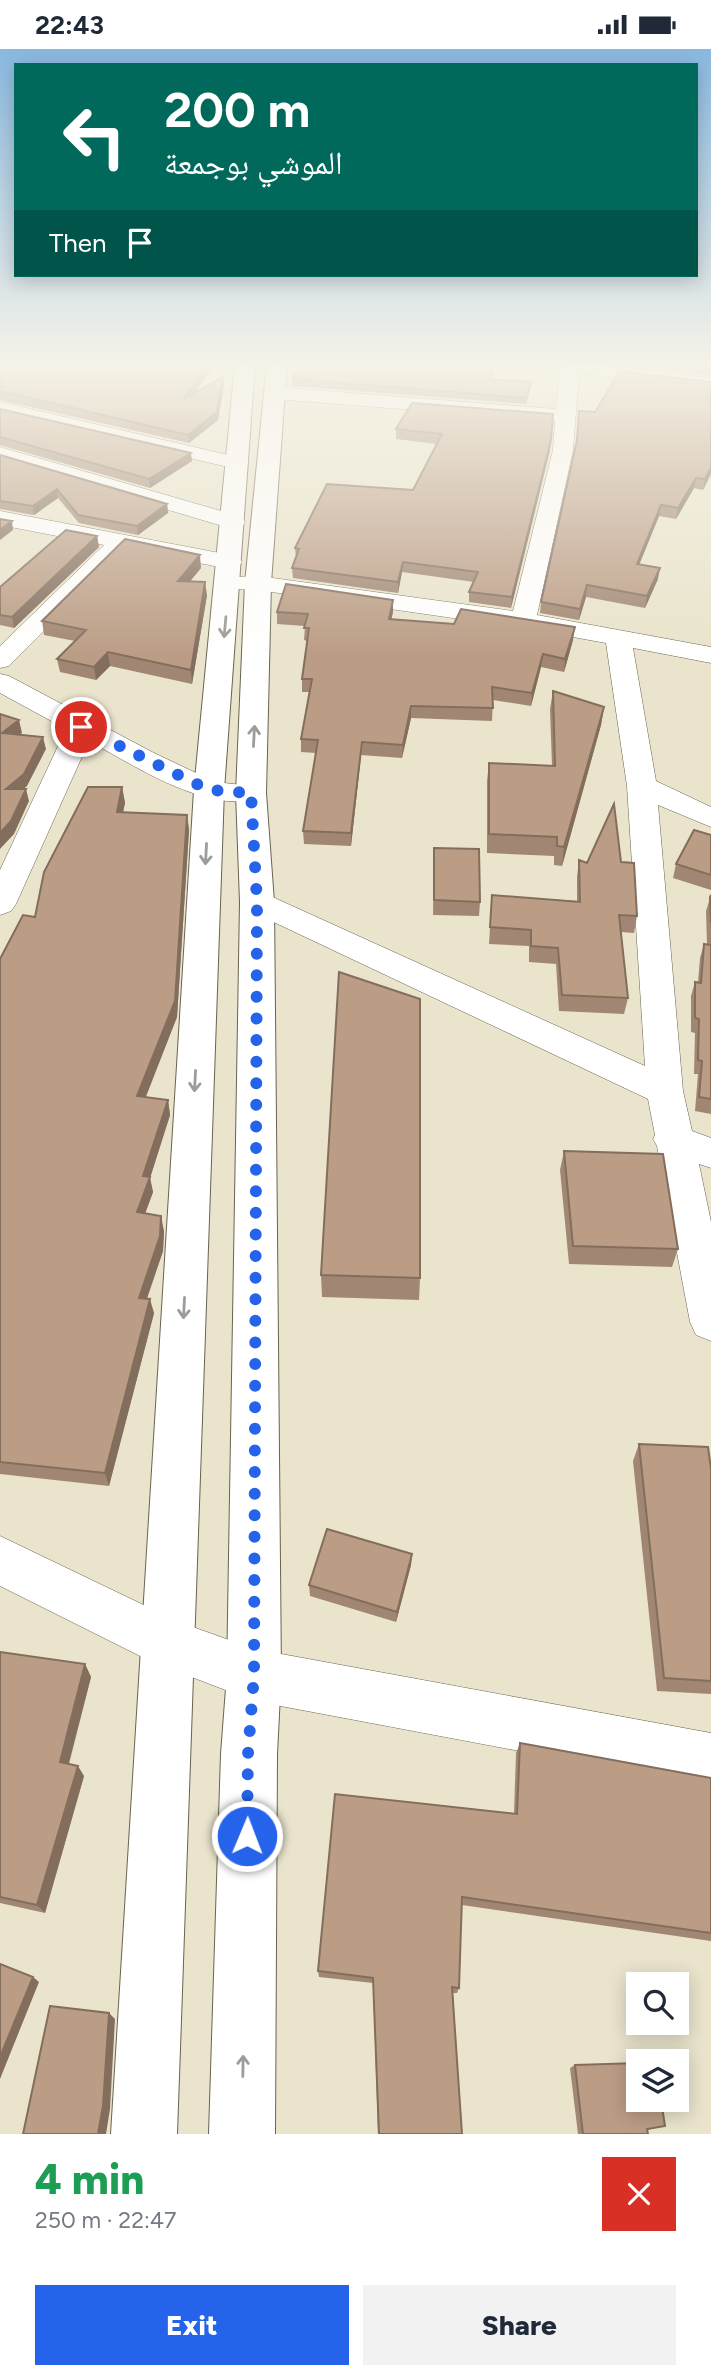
<!DOCTYPE html>
<html lang="en">
<head>
<meta charset="utf-8">
<style>
  body { margin:0; font-family:Figtree,"Noto Naskh Arabic",sans-serif; background:#f2f2f3; color:#1f2937; height:100vh; display:flex; flex-direction:column; font-size:26px; white-space:nowrap }
  * { box-sizing:border-box; margin:0 }
  p { font-size:23px; color:#747a83 }
  .icon { flex:none; width:38px; height:38px; fill:none; stroke:currentColor; stroke-width:2; stroke-linecap:round; stroke-linejoin:round }
  .map { position:relative; height:2085px; overflow:hidden }
  .side { display:flex; flex-direction:column; background:#fff; flex:1 }
  .side>* { flex:none }
  .banner { position:absolute; left:14px; top:14px; width:684px; height:214px; border-radius:0px; box-shadow:0 4px 18px #0003; background:#00695c; color:#fff; overflow:hidden }
  .tools { position:absolute; left:626px; top:1923px; display:grid; gap:14px }
  .tools a { display:grid; place-items:center; width:63px; height:63px; border-radius:0px; background:#fff; box-shadow:0 4px 18px #0003; font-size:35px }
  .pin { position:absolute; display:grid; place-items:center; width:60px; height:60px; color:#fff; margin:-30px; border:4px solid #fff; border-radius:50%; box-shadow:0 2px 7px #0007 }
  .me { position:absolute; width:77px; margin:-38px; rotate:1deg; stroke-linejoin:round; filter:drop-shadow(0 0 5px #0008) }
  .turn { display:flex; align-items:center; gap:24px; height:147px; padding:0 35px; font-size:32px }
  .turn .icon { width:91px; height:91px; stroke-width:2.5 }
  .turn b { display:block; font-size:49px; line-height:60px }
  .then { display:flex; align-items:center; height:66px; padding:0 35px; background:#0003; gap:14px; font-size:26px }
  .round { display:grid; place-items:center; flex:none; width:74px; height:74px; border-radius:0px; background:#f2f2f3 }
  .head { display:flex; align-items:center; justify-content:space-between; height:119px; padding:0 35px }
  h1 { font-size:42px; font-weight:800; line-height:52px; color:#1e9e55 }
  .cta { display:flex; gap:14px; margin-top:auto; padding:14px 35px }
  .cta a { flex:1; height:80px; border-radius:0px; background:#2563eb; color:#fff; font-size:28px; font-weight:800; line-height:80px; text-align:center }
  .cta a+a { background:#f2f2f3; color:#1f2937 }
  .status { display:flex; justify-content:space-between; align-items:center; height:49px; padding:0 35px; background:#fff; direction:ltr }
  .status svg { height:19px; fill:currentColor }
  .map>svg:first-child { display:block }
  .lines { fill:none; stroke-linecap:round; stroke-linejoin:round }
  .minor-casing { stroke:#69634f; stroke-width:1 }
  .secondary-casing { stroke:#69634f; stroke-width:2 }
  .minor { fill:#fff; fill-rule:evenodd }
  .secondary { fill:#fff; fill-rule:evenodd }
  .wall { fill:#a18773 }
  .shaded-wall { fill:#836e5e }
  .building { fill:#bb9d86; stroke:#836e5e; stroke-width:2 }
  .oneway { stroke:#9c9c98 }
  .route { stroke:#2563eb; stroke-width:12; stroke-dasharray:0 21.6 }
</style>
</head>
<body>
<div class="status"><b>22:43</b><svg viewBox="0 0 49 12"><path d="M0 12V9h3v3zM5 12V6h3v6zM10 12V3h3v9zM15 12V0h3v12zM26 1h20v11H26zM47 4h2v5h-2z"/></svg></div>
<div class="map">
<svg width="711" height="2085" viewBox="0 0 711 2085">
  <rect width="100%" height="100%" fill="#eae4cc"/>
  <g class="lines">
    <defs>
      <path id="minor" d="M561,315h36l114,14v12l-132,-17 -6,77 -36,165 174,32v16l-78,-15 23,133 55,26v20l-53,-22 25,286 9,40 19,7v30l-12,-4 12,58v119l-15,-6 -6,-13 -33,-176 -4,-7 2,-4 -7,-36 -402,-190 -5,-7 5,-7 11,-4 11,4 377,171 -18,-280 -21,-143 -83,-15 -265,-38 -38,-2 -3,-5 3,-5 38,-2 255,35 40,-161 2,-29 -280,-22 -10,-6 10,-6 281,22z
        M0,353l237,55 7,2 4,4 -4,4 -7,2 -237,-55z
        M0,398l242,70 3,5 -3,5h-16l-226,-67z
        M0,462l230,44 8,2 4,5 -4,5 -8,2 -104,-20 -117,117 -9,2v-22l104,-101 -104,-20z
        M0,625l9,2 143,76 63,30 46,5 5,6 -5,6c-56,14 -124,-32 -172,-58l-73,163 -5,7 -11,4v-45l66,-141 -66,-36z
        M0,1487l179,86 75,27 457,84v54l-457,-86 -104,-40 -150,-75z"/>
      <path id="secondary" d="M235,315h20l-31,426 -47,1344h-66l83,-1344z
        M267,315h20l-16,219 -5,210 8,109 7,773 -4,79 -2,380h-66l12,-380 6,-79 13,-773 -4,-109 9,-210z"/>
    </defs>
    <!-- minor casing -->
    <use href="#minor" class="minor-casing"/>
    <!-- secondary casing -->
    <use href="#secondary" class="secondary-casing"/>
    <!-- minor -->
    <use href="#minor" class="minor"/>
    <!-- secondary -->
    <use href="#secondary" class="secondary"/>
  </g>
  <!-- wall -->
  <path class="wall" d="M0,315h215l-21,29 29,-16 1,8 -6,35 -29,23 -189,-43z
    M301,315h194l-3,15 38,9 -4,16 -234,-18v-7z
    M627,315h84v11l-84,-10z
    M711,333v92l-8,16 -9,-2 -18,31 -17,-3 -20,48 19,15 -13,29 -59,-11 -7,23 -39,-7 1,-11 54,-190z
    M412,354l138,47 -39,158 -42,-6v-10l5,-10 -72,-10 -4,21 -105,-15 -1,-10 4,-10 -1,-10 118,-58 24,-46 -41,-5v-10z
    M0,360l192,52 -42,27 -150,-43z
    M0,406l167,49 1,9 -30,22 -59,-12 -21,-25 -24,17 -34,-6z
    M97,487l2,11 -85,81 -14,-3v-38z
    M201,519l-11,13 17,14 -15,89 -82,-18 -14,14 -36,-8 -3,-13 18,-18 -31,-6 -2,-14z
    M393,551v12l-2,7 182,21 -9,32 -23,-5 -10,39 -38,-6 -1,21 -81,-3 -9,40 -41,-3 -10,91 -47,-2 -1,-13 13,-78 -15,-1v-13l8,-47h-7v-13l5,-38 -3,-1 1,-14 -28,-2v-12z
    M553,642l51,16 -3,18 -39,141 -8,-1v-9l-67,-3v-72l2,-18 63,3 -2,-57z
    M122,738l3,16 -2,10 64,2 2,15 -12,187 -32,80 23,3 2,15 -20,63 3,14 -8,22 19,17 -1,20 -16,48 7,14 -45,173 -109,-12v-515l35,-42z
    M711,786v55l-38,-12 3,-14z
    M434,799l46,54 -1,14 -46,-1z
    M579,811l8,3 34,-1 16,54 -3,17 -13,-1 7,66 -4,16 -65,-3 -3,-47 -27,-2v-16l-40,-2 3,-49 85,6v-24z
    M711,846v219l-16,-3 3,-37h-4l1,-41 -4,-1v-36l4,-14h3l2,-24 4,-14h3l-1,-33z
    M564,1102l114,98 -6,18 -103,-3 -9,-94z
    M321,1226l99,3 -1,22 -97,-3z
    M639,1395l72,25v225l-54,-3 -24,-230z
    M412,1505l-1,11 -15,57 -86,-26 -1,-11z
    M0,1603l85,12 6,13 -22,87 15,12 -39,137 -45,-10z
    M520,1694l191,35v163l-249,-36 -3,83 -2,5h-4l9,141h-84l-5,-151 -54,-6 -1,-6 196,-158 2,-60z
    M575,2016l90,61 -18,4 1,4h-70l-8,-66z"/>
  <!-- shaded-wall -->
  <path class="shaded-wall" d="M208,315h7l-31,43 -1,-8z
    M223,328l1,8 -6,35 -29,23 -1,-8z
    M551,391l-1,10 -39,158 1,-11z
    M191,404l1,8 -42,27 -1,-9z
    M711,418v7l-8,16 2,-11z
    M696,429l-2,10 -18,31 2,-11z
    M57,440l1,9 -24,17 -1,-9z
    M167,455l1,9 -30,22 -1,-9z
    M661,456l-2,11 -24,59 2,-11z
    M12,472l1,9 -13,10v-10z
    M97,487l2,11 -85,81 -2,-11z
    M200,506l1,13 -22,27 -1,-14z
    M403,513l-1,10 -4,21v-11z
    M660,519l-2,11 -13,29 2,-12z
    M205,533l2,13 -15,89 -1,-14z
    M587,536l-1,12 -7,23 1,-11z
    M393,551v12l-4,19v-12z
    M575,578l-2,13 -9,32 1,-13z
    M108,603l2,14 -14,14 -2,-13z
    M543,605l-2,13 -10,39 1,-13z
    M411,657v12l-9,40 1,-13z
    M604,658l-3,18 -39,141 2,-19z
    M19,671l3,13 -17,12 -3,-12z
    M43,688l3,12 -19,37 -18,15 -3,-12z
    M362,693l-1,13 -10,91v-13z
    M122,738l3,16 -6,25 -2,-16z
    M26,740l3,12 -15,33 -14,15v-16z
    M187,766l2,15 -12,187 -37,95 -3,-16z
    M168,1051l2,15 -20,63 3,14 -13,35 -3,-15 6,-36z
    M161,1167l3,15 -1,20 -21,61 -3,-14z
    M150,1250l4,14 -45,173 -4,-13z
    M412,1505l-1,11 -15,57 1,-10z
    M85,1615l6,13 -25,96 -6,-11z
    M78,1717l6,10 -39,137 -8,-8z
    M33,1928l6,5 -39,97v-22z
    M109,1964l6,6 -5,90 -4,25h-8z"/>
  <!-- building -->
  <path class="building" d="M0,315h208l-25,35 40,-22 -6,35 -29,23 -188,-44z
    M301,315h193l-4,15 41,3 -4,16 -235,-19z
    M620,322l91,11v85l-6,12 -9,-1 -18,30 -17,-3 -24,59 23,4 -13,28 -60,-11 -7,24 -39,-7 36,-162 2,-29 16,1z
    M412,354l141,11 -2,26 -39,157 -43,-5 9,-20 -75,-10 -5,20 -106,-14 7,-19 -4,-1 32,-64 86,6 29,-56 -46,-5z
    M0,360l191,44 -42,26 -149,-42z
    M0,406l167,49 -30,22 -59,-11 -21,-26 -24,17 -33,-5z
    M0,470l12,2 -12,9z
    M66,481l31,6 -85,81 -12,-2v-28z
    M125,490l75,16 -22,26 27,1 -14,88 -83,-18 -14,15 -37,-8 29,-29 -44,-9z
    M286,535l107,16 -4,19 65,5 7,-15 114,18 -10,32 -22,-5 -11,39 -40,-6 1,21 -82,-2 -8,39 -41,-3 -11,91 -48,-2 15,-91 -17,-1 11,-60h-10l7,-51h-5l4,-14 -31,-2z
    M553,642l51,16 -40,140 -7,-1v-9l-68,-3v-71l66,3z
    M0,665l19,6 -17,13 41,4 -19,37 -18,15h20l-15,32 -11,12z
    M88,738h34l-5,25 70,3 -12,186 -38,95 31,4 -25,76 7,1 -13,35 24,4 -1,20 -21,62 11,1 -45,174 -105,-11v-503l23,-44 12,2 9,-45z
    M614,755l7,58 13,1 3,53 -18,-1 9,83 -66,-3 -4,-47 -27,-2v-16l-41,-3 2,-32 88,7 -1,-42 8,3z
    M694,781l17,5v40l-35,-11z
    M434,799l45,1 1,53 -46,-2z
    M711,846v28l-1,-26z
    M704,895l7,1v154l-12,-2 3,-36 -4,-1 1,-41 -4,-1v-36l6,1z
    M339,923l81,27v279l-99,-3z
    M564,1102l99,3 15,95 -105,-3z
    M639,1395l69,3 3,22v212l-47,-3z
    M327,1480l85,25 -15,58 -88,-27z
    M0,1603l85,12 -25,98 18,4 -41,139 -37,-8z
    M520,1694l191,35v155l-249,-36 -3,91 -7,-1 10,147h-83l-6,-156 -55,-7 17,-177 182,20z
    M0,1915l33,13 -33,80z
    M50,1957l59,7 -6,93 -5,28h-75z
    M639,2014v37h22l4,26 -18,3 1,5h-65l-8,-69z"/>
  <!-- one-way arrows -->
  <defs><path id="oneway-shaft" d="M-6 0H5M1.5-3L5.5 0L1.5 3" fill="none" stroke-width="1.6" stroke-linecap="round" stroke-linejoin="round" transform="scale(1.75)"/></defs>
  <g class="oneway">
    <use href="#oneway-shaft" transform="translate(225 578) rotate(95)"/>
    <use href="#oneway-shaft" transform="translate(254 687) rotate(-87)"/>
    <use href="#oneway-shaft" transform="translate(206 805) rotate(93)"/>
    <use href="#oneway-shaft" transform="translate(195 1032) rotate(93)"/>
    <use href="#oneway-shaft" transform="translate(184 1259) rotate(93)"/>
    <use href="#oneway-shaft" transform="translate(243 2017) rotate(-89)"/>
  </g>
  <!-- sky -->
  <linearGradient id="sky" x2="0" y2="1"><stop stop-color="#89b9e0"/><stop offset="0.52" stop-color="#f6f3e8"/><stop offset="1" stop-color="#f6f3e8" stop-opacity="0"/></linearGradient>
  <rect width="711" height="607" fill="url(#sky)"/>
  <g class="lines">
    <!-- route -->
    <path class="route" d="M81,678l128,63 42,3 6,109 -3,773 -6,79 -1,82"/>
  </g>
</svg>
<div class="tools">
<a><svg class="icon" aria-label="search" viewBox="0 0 24 24"><circle cx="10" cy="10" r="6"/><path d="M15 15l6 6"/></svg></a>
<a><svg class="icon" aria-label="layers" viewBox="0 0 24 24"><path d="M12 4l9 5-9 5-9-5zM3 14l9 5 9-5"/></svg></a>
</div>
<div class="pin" style="left:81px;top:678px;background:#d93025"><svg class="icon" aria-label="arrive" viewBox="0 0 24 24"><path d="M6 21V4h12l-3 4 3 4H6"/></svg></div>
<svg class="me" style="left:247px;top:1787px" viewBox="-20 -20 40 40"><circle r="17" fill="#2563eb" stroke="#fff" stroke-width="3"/><path d="M0-11L8 9 0 5-8 9z" fill="#fff"/></svg>
<div class="banner">
<div class="turn"><svg class="icon" aria-label="left" viewBox="0 0 24 24"><path d="M17 20v-9H6M10 6l-5 5 5 5"/></svg><div><b>200 m</b>الموشي بوجمعة</div></div>
<div class="then">Then<svg class="icon" aria-label="arrive" viewBox="0 0 24 24"><path d="M6 21V4h12l-3 4 3 4H6"/></svg></div>
</div>
</div>
<section class="side">
<div class="head"><div><h1>4 min</h1><p>250 m · 22:47</p></div><a class="round" style="background:#d93025;color:#fff"><svg class="icon" aria-label="close" viewBox="0 0 24 24"><path d="M6 6l12 12M18 6L6 18"/></svg></a></div>
<div class="cta"><a>Exit</a><a>Share</a></div>
</section>
</body>
</html>
